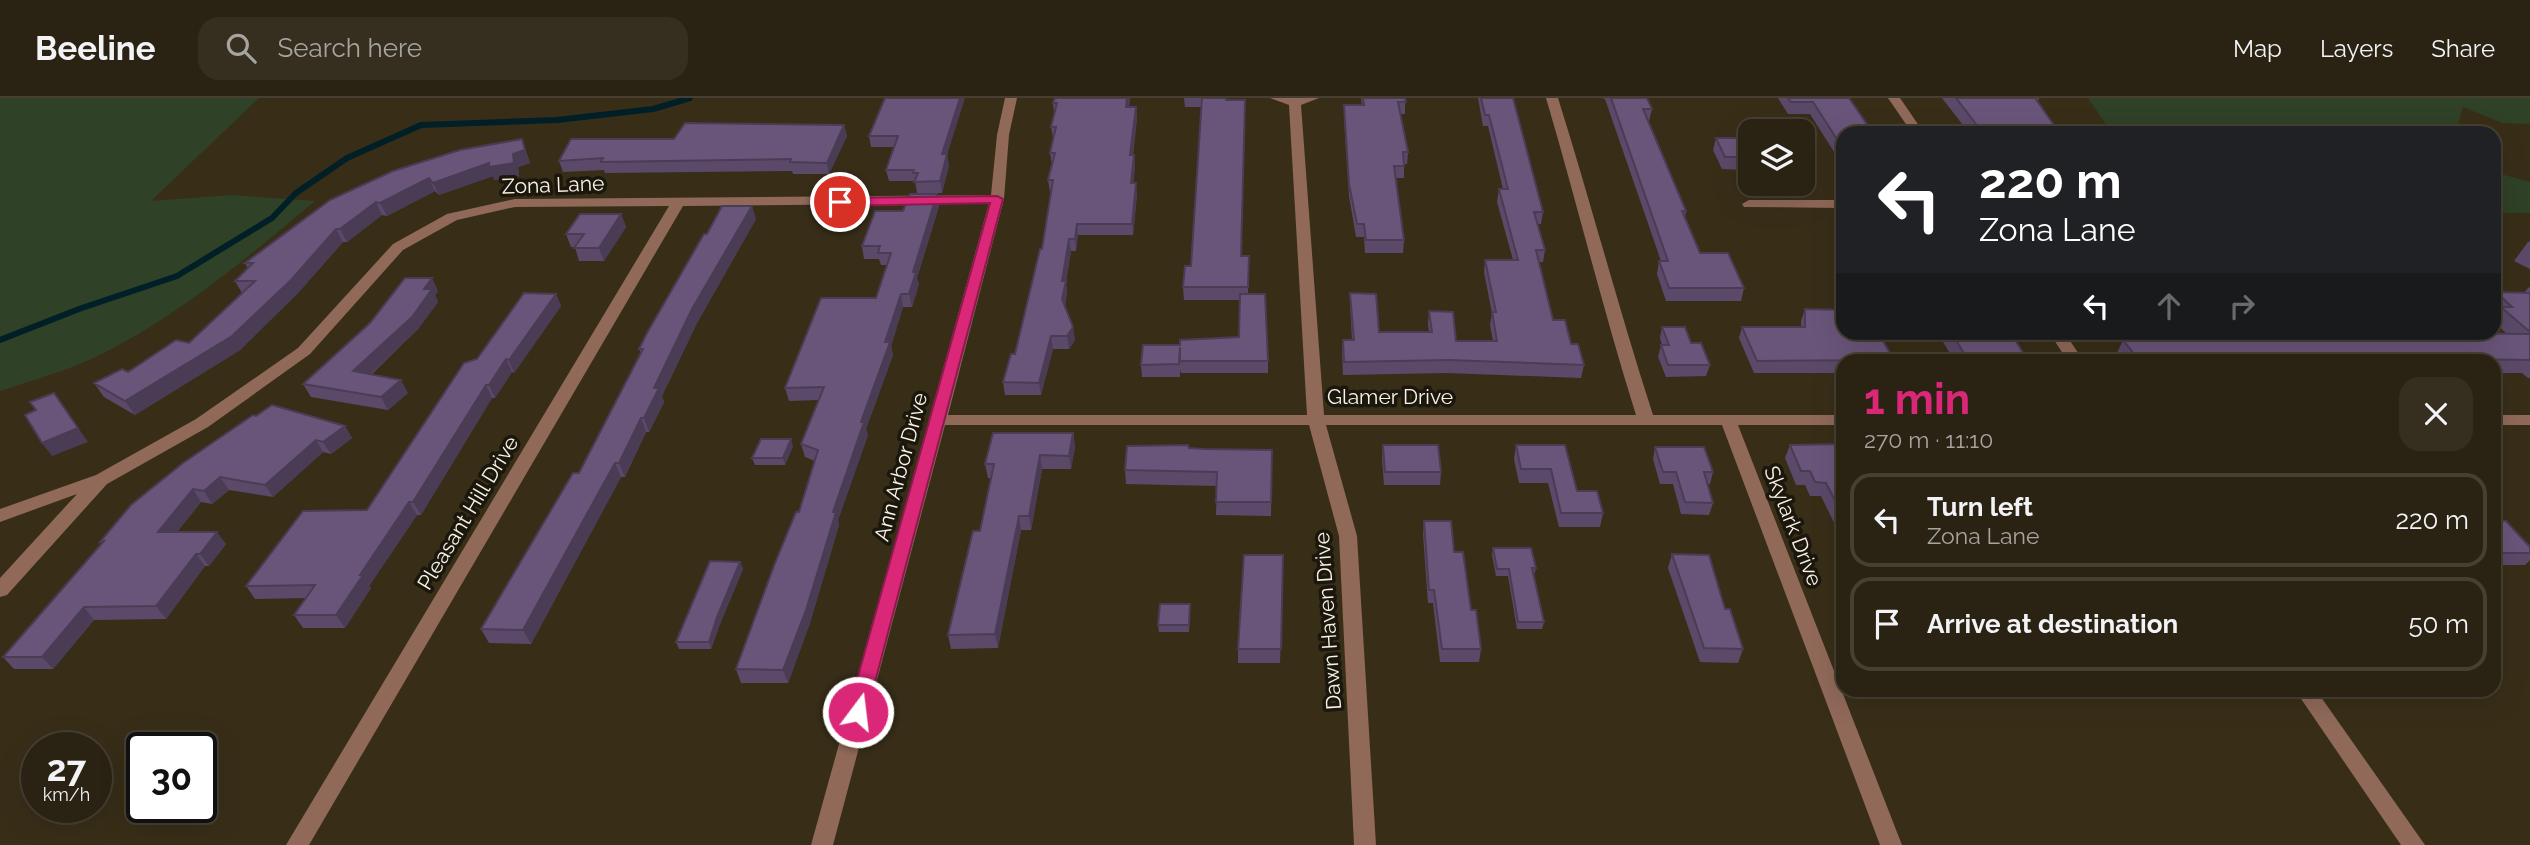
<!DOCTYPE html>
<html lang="en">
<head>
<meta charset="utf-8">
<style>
  body { margin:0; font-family:Raleway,sans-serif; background:#362f20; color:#f1f3f6; height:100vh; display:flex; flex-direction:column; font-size:26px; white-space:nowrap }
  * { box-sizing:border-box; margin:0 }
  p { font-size:23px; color:#a5a49f }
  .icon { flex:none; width:38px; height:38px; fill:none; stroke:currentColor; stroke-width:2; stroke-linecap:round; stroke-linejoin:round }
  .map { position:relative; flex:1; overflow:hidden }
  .sheet { position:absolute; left:1836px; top:256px; width:665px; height:343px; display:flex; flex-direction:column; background:#2a2212; border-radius:21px; box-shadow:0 7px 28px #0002,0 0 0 2px #463f32 }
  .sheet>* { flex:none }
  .hud { position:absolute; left:1836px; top:28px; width:665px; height:214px; border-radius:21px; box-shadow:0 7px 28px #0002,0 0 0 2px #463f32; background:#202124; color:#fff; overflow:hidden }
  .buttons { position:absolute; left:1738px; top:21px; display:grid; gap:14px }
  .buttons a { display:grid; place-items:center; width:77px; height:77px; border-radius:14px; background:#2a2212; box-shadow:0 7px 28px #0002,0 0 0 2px #463f32; font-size:35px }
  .speed { position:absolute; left:21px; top:634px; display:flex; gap:14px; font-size:35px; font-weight:700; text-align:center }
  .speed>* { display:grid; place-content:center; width:91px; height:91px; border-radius:50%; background:#2a2212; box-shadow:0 7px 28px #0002,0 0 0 2px #463f32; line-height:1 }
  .speed small { font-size:18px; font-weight:400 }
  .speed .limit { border:4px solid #111; border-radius:10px; background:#fff; color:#111 }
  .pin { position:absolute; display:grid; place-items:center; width:60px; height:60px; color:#fff; margin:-30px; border:4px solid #fff; border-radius:50%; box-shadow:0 2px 7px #0007 }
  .me { position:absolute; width:77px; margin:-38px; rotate:15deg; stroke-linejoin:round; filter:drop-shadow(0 0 5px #0008) }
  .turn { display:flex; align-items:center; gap:24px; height:147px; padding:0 28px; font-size:32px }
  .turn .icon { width:91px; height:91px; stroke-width:2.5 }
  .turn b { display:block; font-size:49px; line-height:60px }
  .lanes { display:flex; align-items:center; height:66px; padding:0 28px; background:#0003; justify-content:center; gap:35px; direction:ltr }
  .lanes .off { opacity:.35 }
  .round { display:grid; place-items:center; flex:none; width:74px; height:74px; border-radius:21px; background:#362f20 }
  .overview { display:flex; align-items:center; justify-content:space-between; height:119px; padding:0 28px }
  h1 { font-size:42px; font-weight:700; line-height:52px; color:#db2777 }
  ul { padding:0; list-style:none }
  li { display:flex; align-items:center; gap:21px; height:94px; margin:0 14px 10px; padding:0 14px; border:4px solid #463f32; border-radius:21px }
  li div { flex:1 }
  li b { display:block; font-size:26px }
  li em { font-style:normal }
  header { display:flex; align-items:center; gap:42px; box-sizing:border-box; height:98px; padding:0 35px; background:#2a2212; border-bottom:2px solid #463f32 }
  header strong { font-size:33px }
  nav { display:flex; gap:38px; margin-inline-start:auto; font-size:24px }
  .search { width:490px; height:63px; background:#362f20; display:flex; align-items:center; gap:18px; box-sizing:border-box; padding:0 24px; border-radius:21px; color:#a5a49f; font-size:26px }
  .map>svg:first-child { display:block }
  .green { fill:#2f4127 }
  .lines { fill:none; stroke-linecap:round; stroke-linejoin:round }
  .stream { stroke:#011f26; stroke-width:6 }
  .minor { fill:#906959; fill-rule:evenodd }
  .wall { fill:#5b4969 }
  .shaded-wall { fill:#4a3c55 }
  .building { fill:#6a557a; stroke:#4a3c55; stroke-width:2 }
  .route { fill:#db2777; stroke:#8e194d; stroke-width:2 }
  .labels { text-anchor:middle; stroke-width:7; stroke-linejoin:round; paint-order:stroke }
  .street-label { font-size:21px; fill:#f9f3e5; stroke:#1b170d }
</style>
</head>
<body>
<header>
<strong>Beeline</strong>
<div class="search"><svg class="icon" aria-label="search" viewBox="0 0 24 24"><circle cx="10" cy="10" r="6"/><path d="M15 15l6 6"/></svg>Search here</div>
<nav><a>Map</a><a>Layers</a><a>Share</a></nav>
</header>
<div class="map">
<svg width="2530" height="747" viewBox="0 0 2530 747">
  <rect width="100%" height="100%" fill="#382e18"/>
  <!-- green -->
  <path class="green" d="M0,0h259l-108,103 80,-6 84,6c-68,57 -151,127 -233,162 -26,11 -55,19 -82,28z
    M2088,0h442v26l-28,-1 -39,-16 -5,18 -25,8h-321z
    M2494,74l36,10v31h-36z"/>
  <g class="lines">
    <!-- stream -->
    <path class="stream" d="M0,242l79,-31 98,-33 95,-58 24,-25 51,-35 74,-33 136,-5 96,-11 37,-11"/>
    <!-- minor -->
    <path class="minor" d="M1005,0h12l-8,37 -5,64 -56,216h359l-18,-310 -19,-7h49l-18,7 23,310h312c-33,-105 -59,-212 -90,-317h12c33,105 61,212 95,317h190v10h-105l164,420h-22l-158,-420h-396l31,111 19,309h-22l-15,-309 -30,-111h-364l-112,420h-22l178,-642 -306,3 -374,639h-23l383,-639 -154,1 -58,13 -54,30 -93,104 -102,73 -101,57 -100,111 -7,2v-19l77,-84 -77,28v-13l96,-34 100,-56 102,-71 95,-104 54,-30 68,-15 476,-4 6,-60z
      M1888,0h12l24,35h-12z
      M1749,102h94v8l-99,-1 -2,-3z
      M2049,234h15l19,28h-16z
      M2494,317h36v10h-36z
      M2295,592h21l109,155h-24z"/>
  </g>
  <!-- wall -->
  <path class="wall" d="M885,0l62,57 2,11 -7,27h-25l-2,-12h-26l-3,-11 8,-23h-23l-2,-11z
    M1055,0h75l-1,9h7l1,11 -4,37h1l1,12 -2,16 4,11 -4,41h-55l-2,16h-5l-5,31 1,11 -2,13 10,34 -6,9h-16l-12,46h-36l-2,-13 12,-28 27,-105 9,-57h-1l-2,-12 4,-15 -2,-12 3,-15 -2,-11 3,-14 -1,-10z
    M1184,0h43l14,158h8l-1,38 20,67v12h-87l-1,-4v8h-38l-1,-12 39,-20 59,-8 1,-37h-56l-1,-13 8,-21 11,-159h-17z
    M1361,0h44v16h-5l8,38 -1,12h-3v14h-9l9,62 -1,13h-38l-1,-16h-8l-7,-41 -5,-79v-12h18z
    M1478,0h35l30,114 -2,12h-4l8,26 -2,12h-4l14,58 18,24 13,21 -3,13 -134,-5 -104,2 -1,-22 1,-13h9l-2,-34v-13l29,39h50l-1,-8 1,-13 27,30h37l-3,-16 2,-12 -8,-41 1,-12h28l-16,-58 2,-13h4l-15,-63h-5z
    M1601,0h46l5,11 -3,12h-1l38,90 -1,6 15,36 44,35 -3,13h-75l-9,-27 2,-13h2l-56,-162z
    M1778,0h71l-6,35v22h-7l-26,-41h-22z
    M1942,0h97l-1,4 18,26 -2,5h-85z
    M844,27l3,11 -18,38h-36l-1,-3 -187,2 -1,-3 -41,2 -4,-11 115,-22z
    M1716,40l32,19 -3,13 -23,-1 -9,-19z
    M522,41l8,24 -12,4 1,9 -25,4 -1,-4 -54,19 -4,-4 -48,25 -5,-1 -35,27h-4l-45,51 -58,57 -105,65 -31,-18 -10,-14 34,-11 61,-29 53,-50 -7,-12 13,-13 -3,-5 85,-63z
    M937,96l2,12 -22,72 2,6 -7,23h-9l-12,39 2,9 -27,74 2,6 -30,85 1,5 -29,98 -22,60h-47l-5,-14 63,-157 16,-51 -10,-4 -4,-13 18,-44 -30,1 -4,-13 91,-90 11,-33h-6l-2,-6h-15l-2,-13 41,-35z
    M621,116l5,13 -22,34h-25l-4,-14h-4l-5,-13z
    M756,121l-59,104 -35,73 2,6 -15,30h-3l-21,45h-4l-90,167 -42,-1 -8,-14 98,-156 62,-120 -2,-4 68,-115z
    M2530,143v28l-16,-8 14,-19z
    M2530,189v91h-2l-6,-5h-28v-13h-372l-5,-7 6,-13h6l-5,-8h304l1,1 78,1 -13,-12v-5l2,-3 -2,-2v-17l2,-3 28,1 4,-5z
    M438,193l-3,4 3,7 -20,27 -47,46 37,18 -20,17 -77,-13 -8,-13z
    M556,196l5,12 -47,67 -2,-1 -17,26h-3l-71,117h-4l-48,71 2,2 -26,40h-42l-9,-13 12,-17 -51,1 -9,-13 121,-76 110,-151z
    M1805,211l38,51v13h-89l-15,-35 3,-11h59v-6z
    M1662,229l29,16 19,22 -4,11 -40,1 -8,-20 3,-12h1l-2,-7z
    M1937,234h73l14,22 -2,6h-68z
    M256,318l89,10 7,12 -21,16 -8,-2 -50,45 -44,-7 -17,14 -11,-2 -24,30 49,12 -17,22h-4l-39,53 -72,1 -41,49h-39l-11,-12 99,-113 -2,-2z
    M1073,335l2,14 -4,22h-29l-11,61h-10l-23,118 -47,1 -3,-14 32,-104 11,-53h-3l-3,-14z
    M1843,346v97l-22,-45h-11l-5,-11h-9l-11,-27 5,-13z
    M1383,347l58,27 -1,13h-56l-2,-26z
    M1516,347h49l12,46 26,22 -3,14h-41l-11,-44h-29l-5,-24z
    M793,348l-8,19h-30l-3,-7z
    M1655,349l58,25 -3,12h-3l6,19 -4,12 -28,-1 -8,-30h-13l-7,-25z
    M1189,350l15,1 68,1 -1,66 -55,-1 1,-29 -91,-2 -1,-14z
    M1424,423l30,31 27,97 -2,13h-39l-7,-59h-5l-5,-69z
    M2494,423l36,26v13l-5,5h-31z
    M1493,450l43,20 -2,7 10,47 -2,7h-25l-9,-53h-12l-4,-21z
    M1672,456l53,55 18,40 -5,14 -38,-1 -32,-94z
    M1283,457l-3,108h-42v-14z
    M740,464l3,7 -23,55 -9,25h-32l-3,-7z
    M1190,513l-1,21h-30l-1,-7z"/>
  <!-- shaded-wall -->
  <path class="shaded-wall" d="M960,0h5l-18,57 2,11 -7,27 -2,-12 2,-27z
    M1127,0h3l-3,20 -1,-11z
    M1136,9l1,11 -6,49 -1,-12z
    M844,27l3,11 -18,38 -2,-11z
    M522,41l8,24 -12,4 1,9 -25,4 -1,-4 -54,19 -6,-12z
    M1134,57l1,12 -3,27 -1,-11z
    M429,80l6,13 -48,25 -7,-13z
    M1136,85l1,11 -4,41 -1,-11z
    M937,96l2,12 -22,72 2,6 -7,23 -3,-13 4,-22z
    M376,104l6,13 -35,27 -7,-13z
    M752,108l4,13 -59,104 -35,73 2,6 -15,30 -5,-14 10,-30 38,-79z
    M621,116l5,13 -22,34 -5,-13z
    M1077,126l1,11 -2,16 -1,-12z
    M336,131l7,13 -45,51 -58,57 -105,65 -10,-14z
    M1069,141l2,12 -5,31 1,11 -3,19 -2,-13v-18z
    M432,180l6,13 -3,4 3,7 -20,27 -58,55 -7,-13z
    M556,196l5,12 -47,67 -5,-13z
    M901,196l2,13 -12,39 2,9 -27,74 2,6 -30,85 1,5 -29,98 -22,60 -5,-13z
    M1073,229l2,13 -6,9 -2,-13z
    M1051,238l2,13 -12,46 -2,-12z
    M506,261l6,13 -17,26 -6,-13z
    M401,282l7,13 -20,17 -7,-13z
    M486,287l6,13 -71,117 -8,-13z
    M54,295l34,49 -36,14 -10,-13z
    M641,320l5,14 -21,45 -6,-14z
    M345,328l7,12 -21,16 -8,-12z
    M1073,335l2,14 -4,22 -2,-13z
    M791,341l2,7 -8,19 -2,-7z
    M316,342l7,12 -50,45 -8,-12z
    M1040,357l2,14 -11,61 -2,-14z
    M615,365l6,14 -90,167 -8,-14z
    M220,379l9,13 -17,14 -8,-13z
    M193,391l8,13 -34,42 -9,-12z
    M409,404l8,13 -48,71 2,2 -26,40 -9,-13 24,-40z
    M1019,418l2,14 -23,118 -3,-14z
    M217,434l9,12 -17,22 -9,-12z
    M196,456l9,12 -39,53 -10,-13z
    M740,464l3,7 -23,55 -9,25 -2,-7 8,-25z
    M84,509l10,13 -41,49 -11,-12z"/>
  <!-- building -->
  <path class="building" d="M885,0h75l-18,56h5l-7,27 -26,1 4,-9h-5l1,-3h-28l12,-34h-29z
    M1055,0h72l-1,9h10l-6,48h4l-3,28h5l-4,41h-55l-2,15h-6l-7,42h4l-4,18 11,28 -6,9h-16l-12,47 -36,-1 8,-28h4l25,-105h2l11,-69h-5l7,-27h-5l6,-26h-5l6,-24h-4z
    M1202,0h24v2h19l-4,156h8l-1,31h-65l2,-21h6z
    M1363,0h42l1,4h-8l10,50h-5l1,14h-10l10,74h-38l-2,-16h-7l-8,-40 -5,-79h20z
    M1481,0h32l30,114h-9l11,38h-9l17,70h12l6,24h7l6,21 -135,-5 -105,2 -1,-22h11l-4,-47 26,1 3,38h53l-3,-21 24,1 3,29h41l-5,-29h4l-11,-52h33l-19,-71h9l-19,-74h-4z
    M1611,0h36l5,11h-9l43,102h-4l18,42h28l16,35h-75l-10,-27h9z
    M1788,0h61l24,35h-30v11h-3l-27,-42h-22z
    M1956,0h79l21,30 -14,-1 5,6h-64z
    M685,25l159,2 -17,38 -37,-1 1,-3 -190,3 2,-4 -44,3 12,-22h103z
    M1716,40h22l10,19h-23z
    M522,41l3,11 -12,4 1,9 -25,4v-4l-56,20 -4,-5 -49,25 -4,-1 -36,27h-4l-45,51 -59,56 -107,65 -31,-18 28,-14 6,3 48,-32 13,3 66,-62h-20l18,-18h-8l85,-63 63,-29 67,-21z
    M910,96h27l-24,78h3l-7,22h-8l-16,48h5l-29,80h3l-31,90h3l-30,98 -23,60 -47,-1 39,-106 21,-51h3l19,-62 -17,-6 23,-57 -39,1 36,-90h55l15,-45h-13l2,-7h-18l13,-35h28z
    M722,108h30l-60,103 -38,79h5l-15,30h-3l-22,45h-4l-92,167 -42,-1 92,-156h6l64,-124h-4l8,-16 57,-99h3z
    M580,116h41l-22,34h-25l10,-14h-18z
    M405,180h27l-8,11h8l-20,28 -59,54 48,9 -20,17 -78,-13 67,-61z
    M2496,194l34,1v39l-29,-25h11z
    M524,195l32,1 -47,66 -3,-1 -17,26h-3l-73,117h-4l-49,73h3l-27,40h-42l21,-30 -69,1 57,-75 64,-1 97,-147 13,-4z
    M1240,196h25l3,67h-88v-14l-1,17 -38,1 2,-20h37v-5l59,-3z
    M1805,211l38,1v22h35l16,28 -137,1 -15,-34h63z
    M1662,229h23l6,16h10l9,22h-42l-7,-20h8z
    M1951,234h59l14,22h-6l4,6h-54z
    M2141,234h287l1,1 101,1v26l-75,-1 2,1h-318l-16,-20h24z
    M54,295l24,35 -36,15 -17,-28 11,-5 -6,-8z
    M272,307l73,21 -22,16 -7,-2 -51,45 -45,-8 -16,14 -11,-2 -35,43h59l-17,22h-4l-40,52 -72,1 -42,50h-39l101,-116 -4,1 31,-37 52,-42 70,-48 3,1z
    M993,335h80l-4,23 -29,-1 -11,61h-10l-24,118 -47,1 25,-104h7l14,-67h-9z
    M761,341h30l-8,19h-31z
    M1843,346v72l-17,-33 -11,-1 -5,-11h-9l-11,-26z
    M1188,347l1,3 15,1 68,1 -1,52h-55l1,-30 -92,-2 2,-24z
    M1383,347h55l3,27h-56z
    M1516,347h49l12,46h20l6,22h-42l-10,-44h-30z
    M1655,349h49l9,25h-9l9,31 -28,-1 -9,-30h-13z
    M1424,423h27l3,31h9l8,58h5l5,39h-39l-8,-59h-5z
    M2494,423h12l24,26v6h-36z
    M1493,450h38l5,20h-4l12,54h-26l-9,-53h-12z
    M1672,456l37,1 16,54h5l13,40 -39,-1z
    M1244,457h39l-2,94h-43z
    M710,463l30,1 -23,55 -8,25h-33z
    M1160,506h30l-1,21h-31z"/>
  <!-- route -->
  <path class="route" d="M997,98l6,3 -136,513 -3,6 -6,2 -7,-2 -3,-6 142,-509 -150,3 -6,-4 6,-4z"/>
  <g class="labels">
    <!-- street labels -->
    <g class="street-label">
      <text transform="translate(553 87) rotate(-2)" y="7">Zona Lane</text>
      <text x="1390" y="306">Glamer Drive</text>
      <text transform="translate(901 369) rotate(-75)" y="7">Ann Arbor Drive</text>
      <text transform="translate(468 415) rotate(-59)" y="7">Pleasant Hill Drive</text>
      <text transform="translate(1793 428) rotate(69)" y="7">Skylark Drive</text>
      <text transform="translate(1328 523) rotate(-94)" y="7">Dawn Haven Drive</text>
    </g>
  </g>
</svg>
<div class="buttons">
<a><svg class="icon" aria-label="layers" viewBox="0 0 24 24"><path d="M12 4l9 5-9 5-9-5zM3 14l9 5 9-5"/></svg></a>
</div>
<div class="speed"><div>27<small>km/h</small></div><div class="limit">30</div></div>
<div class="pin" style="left:840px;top:104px;background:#d93025"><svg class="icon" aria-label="arrive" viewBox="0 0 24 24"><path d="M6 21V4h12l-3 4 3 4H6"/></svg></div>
<svg class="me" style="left:858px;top:614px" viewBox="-20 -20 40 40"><circle r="17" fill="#db2777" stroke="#fff" stroke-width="3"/><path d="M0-11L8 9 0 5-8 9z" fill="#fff"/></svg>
<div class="hud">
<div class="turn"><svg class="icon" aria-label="left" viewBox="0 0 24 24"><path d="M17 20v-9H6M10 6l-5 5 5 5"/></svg><div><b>220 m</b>Zona Lane</div></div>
<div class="lanes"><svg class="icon" aria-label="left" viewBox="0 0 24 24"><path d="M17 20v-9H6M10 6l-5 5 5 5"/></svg><svg class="icon off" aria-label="ahead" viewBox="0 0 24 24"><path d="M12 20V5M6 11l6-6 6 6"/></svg><svg class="icon off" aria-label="right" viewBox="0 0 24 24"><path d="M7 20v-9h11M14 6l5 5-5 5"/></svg></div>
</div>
<section class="sheet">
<div class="overview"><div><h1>1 min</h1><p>270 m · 11:10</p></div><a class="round"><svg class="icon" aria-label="close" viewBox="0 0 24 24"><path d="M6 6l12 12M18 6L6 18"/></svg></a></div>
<ul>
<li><svg class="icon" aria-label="left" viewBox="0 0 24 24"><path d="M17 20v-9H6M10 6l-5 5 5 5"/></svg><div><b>Turn left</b><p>Zona Lane</p></div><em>220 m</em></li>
<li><svg class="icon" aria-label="arrive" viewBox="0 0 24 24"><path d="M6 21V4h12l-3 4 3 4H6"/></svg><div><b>Arrive at destination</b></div><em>50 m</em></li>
</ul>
</section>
</div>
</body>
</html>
